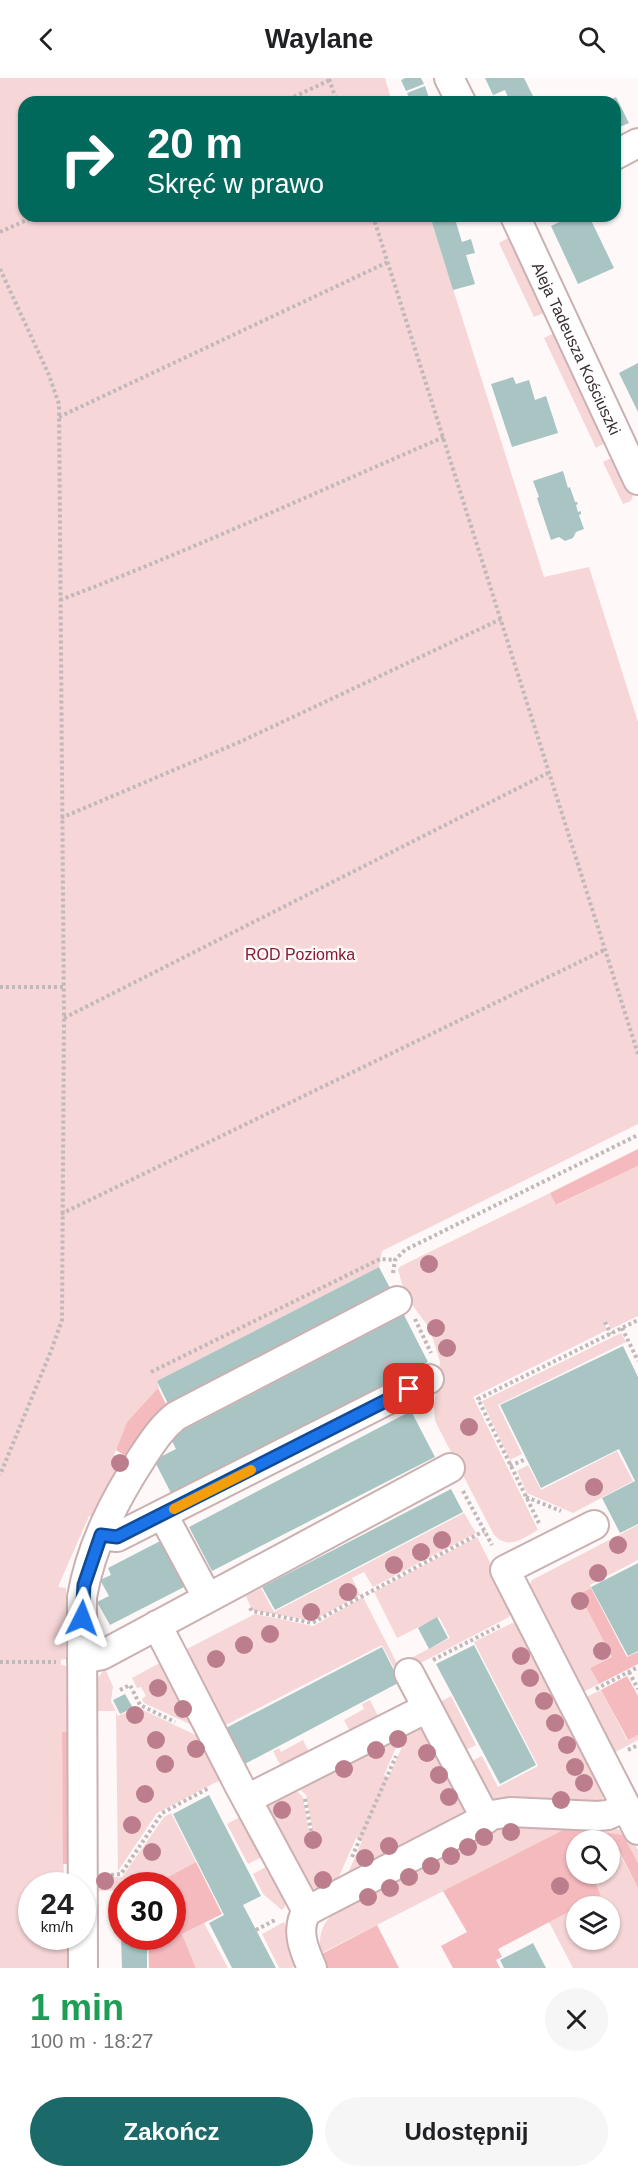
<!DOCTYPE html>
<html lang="pl">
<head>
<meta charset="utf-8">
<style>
  body { margin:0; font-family:Arial,sans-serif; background:#f6f6f6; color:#202124; height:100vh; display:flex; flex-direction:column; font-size:22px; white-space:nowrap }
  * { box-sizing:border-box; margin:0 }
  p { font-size:20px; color:#757577 }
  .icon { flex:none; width:33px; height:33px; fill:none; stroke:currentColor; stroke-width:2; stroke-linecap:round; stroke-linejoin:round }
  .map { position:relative; height:1890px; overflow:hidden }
  .drawer { display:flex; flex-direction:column; background:#fff; flex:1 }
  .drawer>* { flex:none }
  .guide { position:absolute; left:18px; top:18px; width:603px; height:126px; border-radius:18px; box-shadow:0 2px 4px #0004; background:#00695c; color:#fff; overflow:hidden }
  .tools { position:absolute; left:566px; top:1752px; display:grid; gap:12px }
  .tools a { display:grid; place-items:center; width:54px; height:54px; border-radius:50%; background:#fff; box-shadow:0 2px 4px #0004; font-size:30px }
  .speed { position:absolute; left:18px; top:1794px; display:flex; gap:12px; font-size:30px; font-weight:700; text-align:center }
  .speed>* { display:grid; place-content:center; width:78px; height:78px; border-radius:50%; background:#fff; box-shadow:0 2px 4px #0004; line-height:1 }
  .speed small { font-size:15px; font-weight:400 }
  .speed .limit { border:9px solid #d22; background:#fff; color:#111 }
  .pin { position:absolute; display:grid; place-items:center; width:51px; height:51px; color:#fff; margin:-26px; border-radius:12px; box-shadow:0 3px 9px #0006 }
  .me { position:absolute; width:66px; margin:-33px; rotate:3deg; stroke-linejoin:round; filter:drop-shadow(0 0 4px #0008) }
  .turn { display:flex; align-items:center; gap:21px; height:126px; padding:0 30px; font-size:27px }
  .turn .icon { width:78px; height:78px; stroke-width:2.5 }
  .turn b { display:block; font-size:42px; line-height:51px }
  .round { display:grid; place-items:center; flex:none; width:63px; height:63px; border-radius:32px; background:#f6f6f6 }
  .headline { display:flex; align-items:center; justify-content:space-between; height:102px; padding:0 30px }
  h1 { font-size:36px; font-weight:600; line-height:45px; color:#1e9e55 }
  .button { display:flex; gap:12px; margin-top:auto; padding:12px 30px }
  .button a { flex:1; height:69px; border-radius:36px; background:#1b6968; color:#fff; font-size:24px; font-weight:600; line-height:69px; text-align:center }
  .button a+a { background:#f6f6f6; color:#202124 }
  header { display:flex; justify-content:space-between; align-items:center; height:78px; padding:0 30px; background:#fff; font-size:27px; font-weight:600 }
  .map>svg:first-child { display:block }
  .green { fill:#f6d6d7 }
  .forest { fill:#f4babe }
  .building { fill:#a8c5c4 }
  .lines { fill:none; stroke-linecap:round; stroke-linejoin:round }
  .minor-casing { stroke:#cab0b1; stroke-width:32 }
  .path { stroke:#c0b8b9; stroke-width:4; stroke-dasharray:3 3; stroke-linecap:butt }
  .minor { stroke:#fff; stroke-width:28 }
  .tree { fill:#bc7e8c }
  .route-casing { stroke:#114b97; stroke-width:15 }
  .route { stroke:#1a73e8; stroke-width:10 }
  .slow { stroke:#f59e0b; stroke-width:10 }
  .labels { text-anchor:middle; stroke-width:5; stroke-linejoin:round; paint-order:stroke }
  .street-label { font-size:16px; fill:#3a2f30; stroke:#fef8f8 }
  .park-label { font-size:16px; fill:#861b33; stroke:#fef8f8 }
</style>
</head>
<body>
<header><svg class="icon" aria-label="back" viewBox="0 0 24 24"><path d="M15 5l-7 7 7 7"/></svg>Waylane<svg class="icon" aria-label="search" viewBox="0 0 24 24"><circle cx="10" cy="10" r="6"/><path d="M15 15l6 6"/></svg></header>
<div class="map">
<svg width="638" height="1890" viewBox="0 0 638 1890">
  <rect width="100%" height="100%" fill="#fef8f8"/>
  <!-- green -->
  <path class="green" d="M0,0h385l7,24h-368v114h406l114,361 45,-10 49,155v402l-256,127 -3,16 -222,114 2,6 -32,35 -13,33 15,10 -34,53 -6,-2 -31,71 8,1v71l-5,1v5l6,1 1,66h-6l2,153 -32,1v50l38,1v31h-70z
    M510,159l36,75 -12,5 -35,-74z
    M556,254l50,110 -10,6 -52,-110z
    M609,381l7,1 17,35 -2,6 -8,3 -20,-42z
    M638,1088v150l-27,13 -4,-8 -3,1 3,8 -134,67 65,133c-16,9 -29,20 -44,5l-59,-114 -1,-15 6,-44 -10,-33 -25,-34 -7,-26 3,-3 149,-73 7,12z
    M621,1255l5,9 -128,63 24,49 -12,6 -28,-59z
    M617,1373l16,30 -60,32 -46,-20 -10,-22 11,-6 13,25z
    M464,1435l12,20 -103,54 -9,-15 -12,6 8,17 -48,26 -60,-11 -6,-14 15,-8 13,24z
    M638,1447v35l-48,25 1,3 -12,6 33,63 -22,11 9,16 -22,11 -51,-101 6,-14z
    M477,1459l36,70 -4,10 -96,50 -4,-8 41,-21 -11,-21 -42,21 -23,-46z
    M363,1519l43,84 -4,2 -20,-38 -164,84 -39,-76 76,-39 58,12z
    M512,1545l10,2 83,168 -4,9 -106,3 -31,-40 18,-9 16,31 40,-21 -64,-124z
    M167,1581l38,72 -61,-28 -2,-4 4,-3 -5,-9 -4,1 -5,-10z
    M105,1590l8,19 -2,14 7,15 19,-9 73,35 18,34 -71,37 -39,58 -2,-160h-22l2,-30z
    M601,1612l26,50 11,-5v5l-30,16 -28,-56z
    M451,1618l25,49 -18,9 -18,-52z
    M370,1622l11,22 -28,15 -9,-17 20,-11 -2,-5z
    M412,1646l13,2 44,75 -1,17 -126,69 20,-46 -6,-3 -23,52 -20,2 -48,-83 1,-5 25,-18 12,11 6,35h4l-7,-37 -12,-11 111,-57 -21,48 5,2z
    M303,1662l9,18 -28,14 -11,-21 6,-3 2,4z
    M171,1735l25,49 -43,23 -31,1 -1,4 -25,1v-13l26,-1 42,-60z
    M247,1735l21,41 -20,10 -21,-40z
    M493,1745l118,2 18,11 5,7 4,7v13l-16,-28 -53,-8 -249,127c-1,-13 0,-27 10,-37z
    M609,1772l9,1 20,37v80h-65l-24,-46 27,-14v32h33v-34h-30l22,-11 -10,-21h18z
    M273,1785c5,13 21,36 9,47l-19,-16 -10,-20z
    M284,1844l16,42 -8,4h-13l-17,-34z
    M204,1845l24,45h-32l-14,-34z"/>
  <!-- forest -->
  <path class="forest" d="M638,1071v17l-82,39 -6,-12z
    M158,1310l9,18 -35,54 -16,-10 11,-28z
    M591,1510l36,69 11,-5v12l-39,20 -9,-16 22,-11 -33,-63z
    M627,1598l11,20v39l-10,5 -27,-50z
    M62,1654h6l2,132h-7z
    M569,1749l54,8 15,28v25l-19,-37 -10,-1v-10h-33v34h15l10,21 -103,54 4,8 -6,3 4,8h-47l-12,-22 26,-14 -24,-41z
    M196,1784l26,52 -40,20 14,34h-47l-1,-31 24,-1v-50l-19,-1z
    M377,1847l22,43h-77l-6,-11z"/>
  <!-- building -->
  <path class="building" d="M405,0h16l3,6 -18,7 -5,-11z
    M485,0h39l12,24h-26l-5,-12 -12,5z
    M425,8l4,12 -11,4h-7l-4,-9z
    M616,19l13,26 -14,6v-27h-9z
    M430,138h24l8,26 9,-3 4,14 -9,2 9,29 -22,6z
    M572,138h17l25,52 -36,16 -27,-58z
    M638,285v49l-19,-39z
    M513,299l3,7 13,-4 6,20 11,-4 12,37 -46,14 -21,-63z
    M563,393l5,17 2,-1 5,15h2l1,2 -2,1 2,7 3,-1v3l-2,1 5,14 -8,3 -3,6 -8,3 -6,-4 -8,3 -14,-42 2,-1 -6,-16z
    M379,1189l12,23 -223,114 -11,-23z
    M404,1237l24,47 -256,133 -18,-35 22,-11 -6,-12z
    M623,1268l15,31v147l-18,9 -18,-35 33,-17 -16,-32 -78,39 -41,-83z
    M411,1333l24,46 -223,114 -23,-44z
    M451,1411l12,23 -188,98 -13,-23z
    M164,1461l24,46 -78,40 -13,-23 12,-6 -9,-16 11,-5 -3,-7z
    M638,1485v88l-10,5 -37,-69z
    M437,1539l11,21 -19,11 -11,-21z
    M474,1567l62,120 -36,19 -64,-120z
    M382,1569l18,35 -159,84 -19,-36z
    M125,1616l8,14 -13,6 -7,-14z
    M209,1717l52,101 -18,9 33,63h-44l-23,-45 15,-8 -51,-101z
    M121,1858h26v32h-25z
    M533,1865l13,25h-42l-4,-8z"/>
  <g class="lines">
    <defs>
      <g id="minor">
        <path d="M449,0l12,24"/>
        <path d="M615,77l23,-12"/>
        <path id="s1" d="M515,138l123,264"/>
        <path d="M163,1437l44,82"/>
        <path d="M594,1447l-89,45 133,260"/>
        <path d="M101,1457l16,2 312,-158"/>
        <path d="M157,1547l82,160 68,126c-12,18 -3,39 5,57"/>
        <path d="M82,1581l20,-4 348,-187"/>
        <path d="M409,1595l77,146"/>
        <path d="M247,1721l180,-91"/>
        <path d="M307,1833l185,-96 18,-3 88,4 10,-1 18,-8"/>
        <path d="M83,1890l-1,-371c9,-52 33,-98 61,-141 10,-15 19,-29 33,-40l221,-115"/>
      </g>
    </defs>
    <!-- minor casing -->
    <use href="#minor" class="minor-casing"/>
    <!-- path -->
    <path class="path" d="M329,1l8,23
      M283,24l47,-22
      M373,138l265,838
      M0,154l36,-16
      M0,191l49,106 10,29 5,614 -2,302 -11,31 -51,124
      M59,339l329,-155
      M60,522c130,-49 256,-108 384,-163
      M61,740l181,-77 259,-122
      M0,909h63
      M64,940l484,-245
      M61,1136l543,-264
      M393,1195l2,-13 10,-10 233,-115
      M415,1241l16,34
      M605,1244l6,12
      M622,1250l16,33
      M151,1294l229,-113 15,1
      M510,1388l16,-7
      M463,1413l29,54
      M526,1419l35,14
      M539,1445l-61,-124 160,-79
      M250,1530l2,3 60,12 172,-92
      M433,1582l68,-35
      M0,1584h56
      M629,1594l9,17
      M596,1611l42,-22
      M120,1612l10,-5 10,20 35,17
      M628,1672l10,-5
      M305,1721l6,32
      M352,1779l44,-101
      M111,1797l10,-1 41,-61 47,-25
      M256,1852l19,-10"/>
    <!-- minor -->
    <use href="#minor" class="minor"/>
  </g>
  <!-- trees -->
  <g class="tree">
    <circle cx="429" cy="1186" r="9"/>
    <circle cx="436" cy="1250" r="9"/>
    <circle cx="447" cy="1270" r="9"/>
    <circle cx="469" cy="1349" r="9"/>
    <circle cx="120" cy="1385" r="9"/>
    <circle cx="594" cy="1409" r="9"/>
    <circle cx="442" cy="1462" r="9"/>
    <circle cx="618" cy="1467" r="9"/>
    <circle cx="421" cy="1474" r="9"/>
    <circle cx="394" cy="1487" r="9"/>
    <circle cx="598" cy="1495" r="9"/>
    <circle cx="348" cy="1514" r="9"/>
    <circle cx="580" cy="1523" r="9"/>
    <circle cx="311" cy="1534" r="9"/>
    <circle cx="270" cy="1556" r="9"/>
    <circle cx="244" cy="1567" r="9"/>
    <circle cx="602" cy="1573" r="9"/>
    <circle cx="521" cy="1578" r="9"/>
    <circle cx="216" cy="1581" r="9"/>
    <circle cx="530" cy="1600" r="9"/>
    <circle cx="158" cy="1610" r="9"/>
    <circle cx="544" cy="1623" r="9"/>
    <circle cx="183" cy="1631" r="9"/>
    <circle cx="135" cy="1637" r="9"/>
    <circle cx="555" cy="1645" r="9"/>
    <circle cx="398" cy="1661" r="9"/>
    <circle cx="156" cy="1662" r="9"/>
    <circle cx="567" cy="1667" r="9"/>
    <circle cx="196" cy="1671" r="9"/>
    <circle cx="376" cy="1672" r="9"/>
    <circle cx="427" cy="1675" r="9"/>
    <circle cx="165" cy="1686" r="9"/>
    <circle cx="575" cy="1689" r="9"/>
    <circle cx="344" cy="1691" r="9"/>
    <circle cx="439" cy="1697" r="9"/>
    <circle cx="584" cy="1705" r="9"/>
    <circle cx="145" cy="1716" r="9"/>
    <circle cx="449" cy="1719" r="9"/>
    <circle cx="561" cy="1722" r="9"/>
    <circle cx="282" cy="1732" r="9"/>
    <circle cx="132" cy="1747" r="9"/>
    <circle cx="511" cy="1754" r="9"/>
    <circle cx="484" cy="1759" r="9"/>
    <circle cx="313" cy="1762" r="9"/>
    <circle cx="389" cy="1768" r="9"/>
    <circle cx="468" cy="1769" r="9"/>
    <circle cx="152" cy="1774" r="9"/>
    <circle cx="451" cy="1778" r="9"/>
    <circle cx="365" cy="1780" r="9"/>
    <circle cx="431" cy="1788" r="9"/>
    <circle cx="409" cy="1799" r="9"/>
    <circle cx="323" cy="1802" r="9"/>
    <circle cx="105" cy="1803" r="9"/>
    <circle cx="560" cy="1808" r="9"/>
    <circle cx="390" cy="1810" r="9"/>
    <circle cx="368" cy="1819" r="9"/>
  </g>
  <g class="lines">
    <defs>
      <path id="route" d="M82,1540l2,-33 17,-50 16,2 292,-148"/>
    </defs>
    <!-- route casing -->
    <use href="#route" class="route-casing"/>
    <!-- route -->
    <use href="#route" class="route"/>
    <!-- slow -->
    <path class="slow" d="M174,1431l77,-39"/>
  </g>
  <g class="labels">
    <!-- street labels -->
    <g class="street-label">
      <text dy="6" stroke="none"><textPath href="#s1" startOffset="146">Aleja Tadeusza Kościuszki</textPath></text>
    </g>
    <!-- park labels -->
    <g class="park-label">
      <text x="300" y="882">ROD Poziomka</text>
    </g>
  </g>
</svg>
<div class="tools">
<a><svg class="icon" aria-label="search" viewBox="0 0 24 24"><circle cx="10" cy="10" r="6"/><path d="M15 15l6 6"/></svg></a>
<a><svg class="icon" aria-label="layers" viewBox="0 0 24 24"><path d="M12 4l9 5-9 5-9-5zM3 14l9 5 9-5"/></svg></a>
</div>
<div class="speed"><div>24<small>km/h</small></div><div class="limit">30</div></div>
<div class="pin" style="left:409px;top:1311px;background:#d93025"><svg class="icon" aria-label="arrive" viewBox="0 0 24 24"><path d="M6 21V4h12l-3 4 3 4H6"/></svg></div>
<svg class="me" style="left:82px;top:1540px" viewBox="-20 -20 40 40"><path d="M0-17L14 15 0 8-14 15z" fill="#1a73e8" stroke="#fff" stroke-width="4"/></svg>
<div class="guide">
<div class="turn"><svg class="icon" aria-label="right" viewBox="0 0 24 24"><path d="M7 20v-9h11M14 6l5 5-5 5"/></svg><div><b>20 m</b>Skręć w prawo</div></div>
</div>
</div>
<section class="drawer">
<div class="headline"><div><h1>1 min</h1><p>100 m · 18:27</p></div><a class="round"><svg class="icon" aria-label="close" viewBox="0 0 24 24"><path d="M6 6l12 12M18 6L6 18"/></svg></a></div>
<div class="button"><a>Zakończ</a><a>Udostępnij</a></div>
</section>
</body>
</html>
